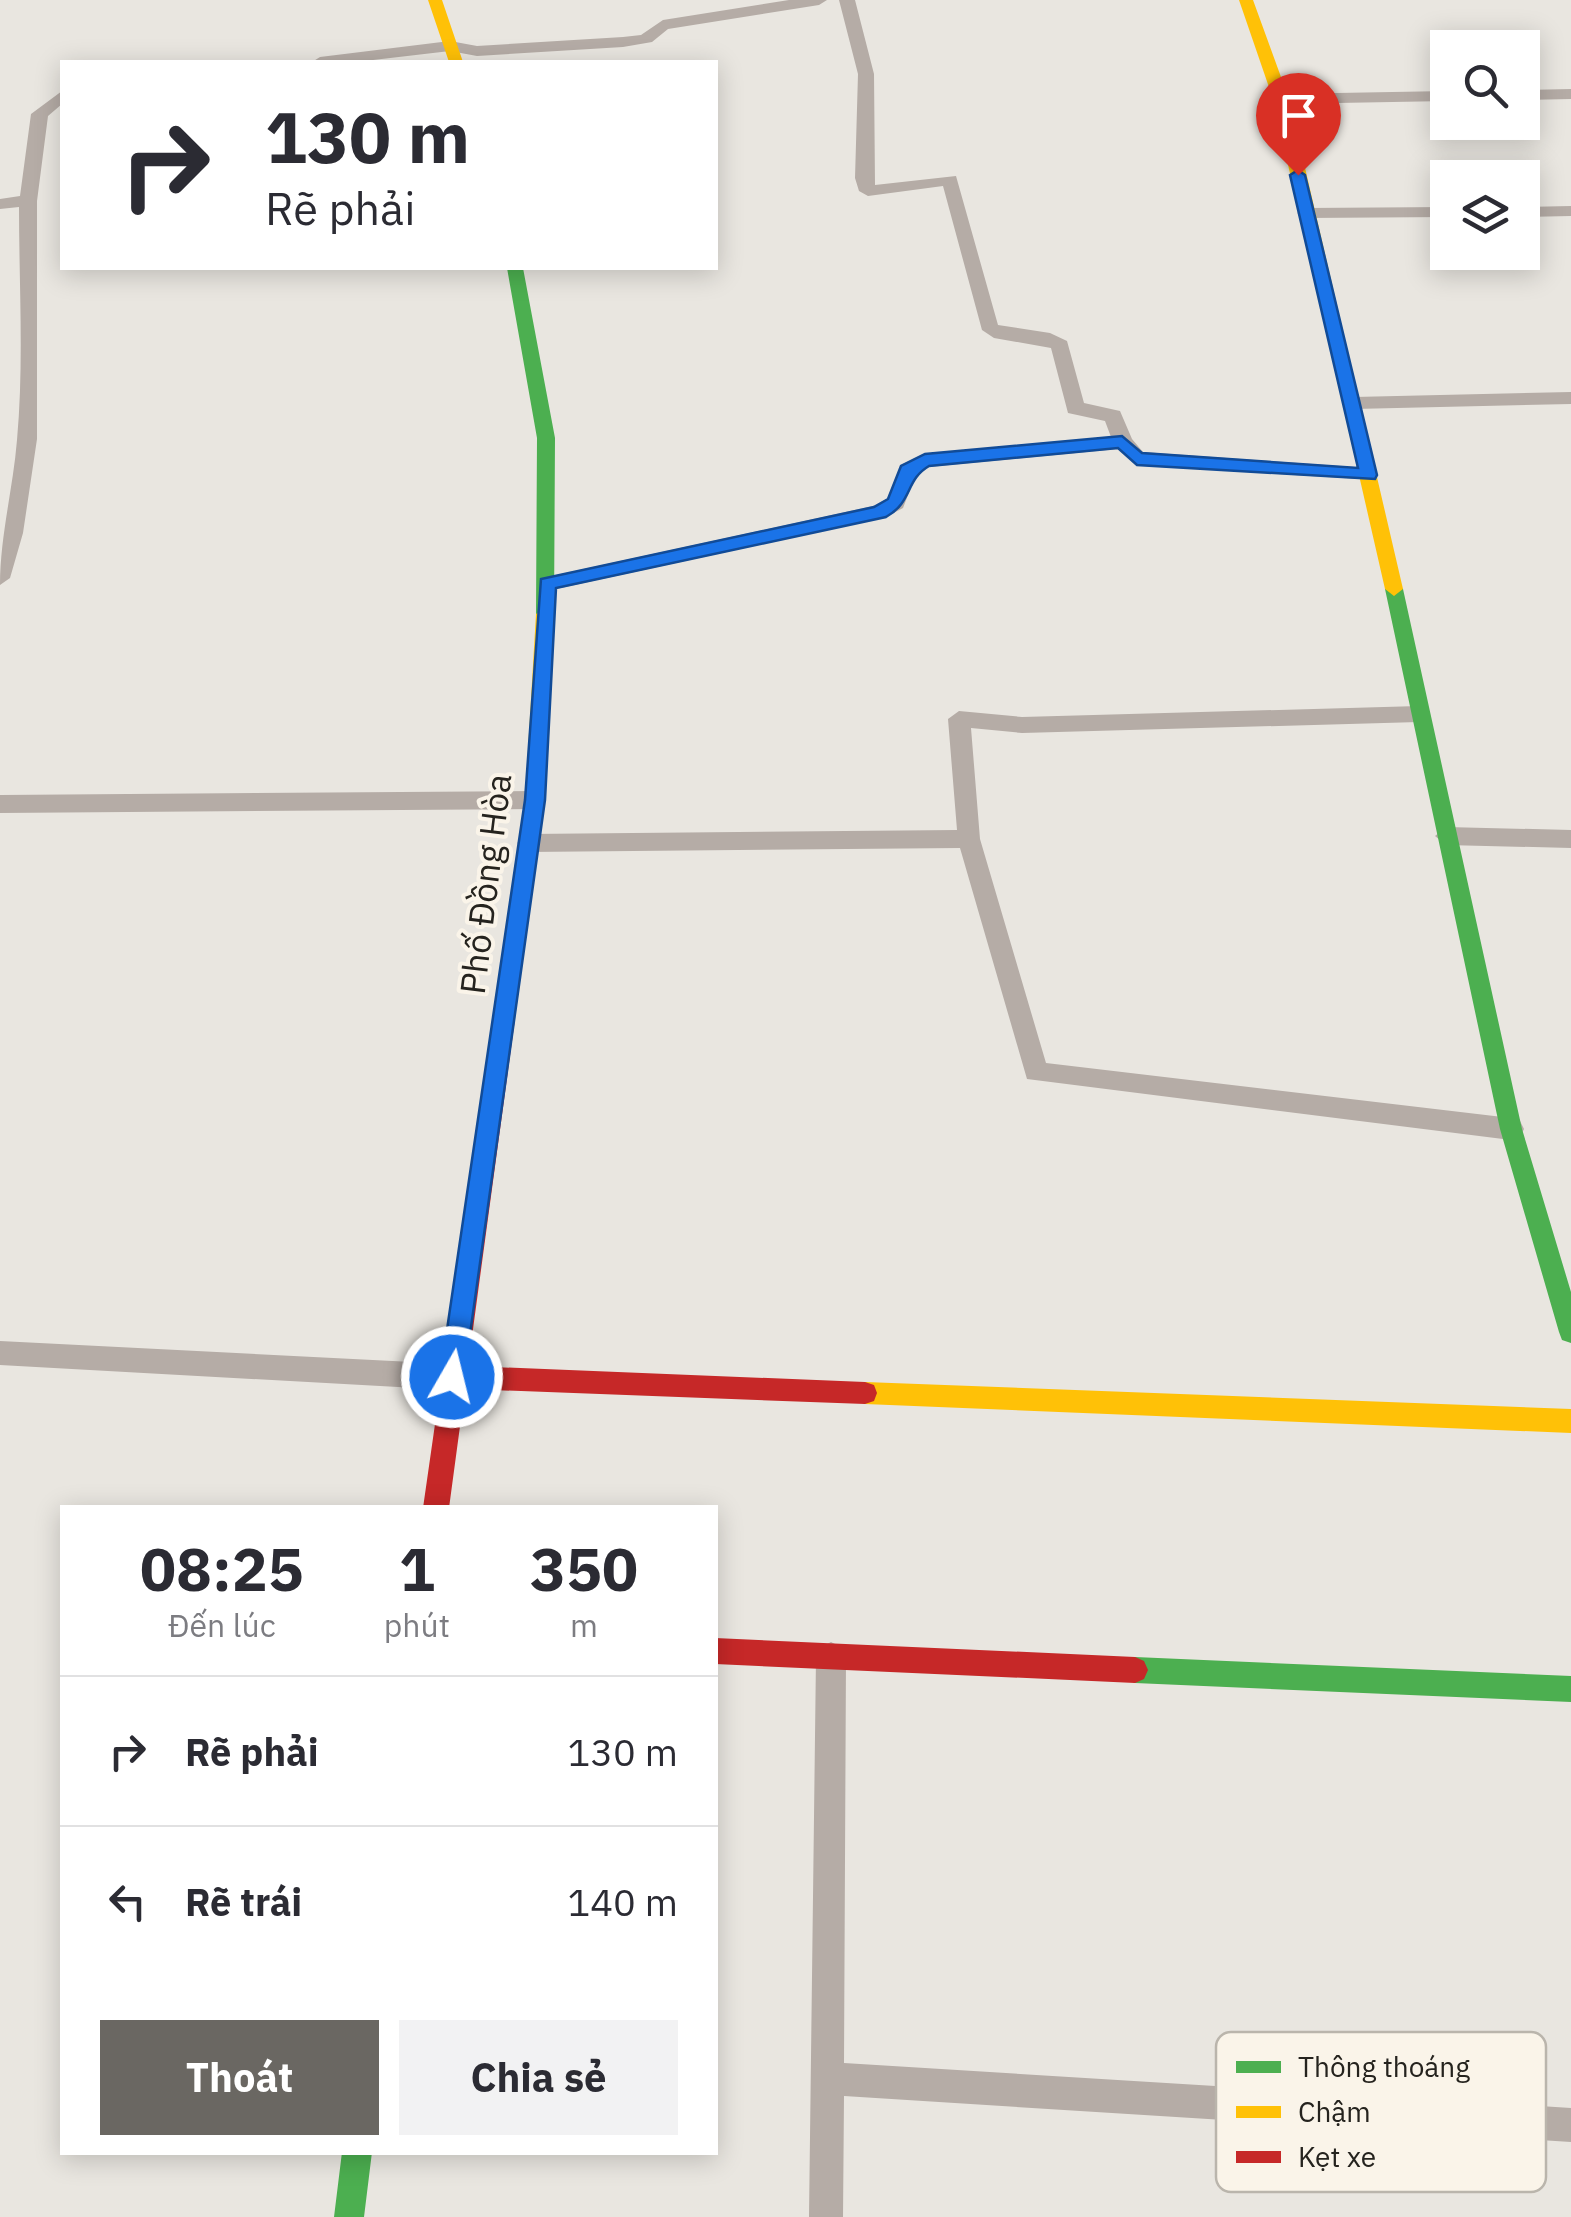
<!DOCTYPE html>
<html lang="vi">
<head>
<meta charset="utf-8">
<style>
  body { margin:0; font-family:"IBM Plex Sans",sans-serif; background:#f2f2f3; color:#2b2b33; height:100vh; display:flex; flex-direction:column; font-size:38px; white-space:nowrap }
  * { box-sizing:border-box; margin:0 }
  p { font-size:32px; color:#7c7c81 }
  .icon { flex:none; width:55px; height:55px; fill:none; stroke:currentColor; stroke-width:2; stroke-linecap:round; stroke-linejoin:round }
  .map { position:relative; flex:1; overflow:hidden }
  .panel { position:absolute; left:60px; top:1505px; width:658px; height:650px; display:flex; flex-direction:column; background:#fff; border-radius:0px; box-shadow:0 5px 25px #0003 }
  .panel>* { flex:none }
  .top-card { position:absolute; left:60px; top:60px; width:658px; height:210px; border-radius:0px; box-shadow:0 5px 25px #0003; background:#fff; color:#2b2b33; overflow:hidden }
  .tools { position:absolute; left:1430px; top:30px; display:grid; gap:20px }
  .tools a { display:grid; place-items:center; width:110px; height:110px; border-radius:0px; background:#fff; box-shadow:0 5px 25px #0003; font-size:50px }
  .pin { position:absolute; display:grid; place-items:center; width:85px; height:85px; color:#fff; margin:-102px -42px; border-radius:50% 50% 50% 0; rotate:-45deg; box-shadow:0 0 10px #0007 }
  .pin .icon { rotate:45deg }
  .me { position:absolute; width:110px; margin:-55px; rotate:8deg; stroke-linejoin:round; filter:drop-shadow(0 0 8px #0008) }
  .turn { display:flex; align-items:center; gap:35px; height:210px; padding:0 40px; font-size:45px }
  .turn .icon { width:130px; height:130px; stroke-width:2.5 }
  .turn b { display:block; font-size:70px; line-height:85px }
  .eta { display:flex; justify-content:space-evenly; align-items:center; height:170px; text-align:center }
  .eta b { font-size:60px; font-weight:800; line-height:70px }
  .action { display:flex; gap:20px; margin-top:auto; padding:20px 40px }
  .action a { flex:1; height:115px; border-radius:0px; background:#6a6762; color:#fff; font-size:40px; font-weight:800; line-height:115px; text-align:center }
  .action a+a { background:#f2f2f3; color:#2b2b33 }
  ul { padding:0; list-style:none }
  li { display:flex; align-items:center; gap:30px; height:150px; padding:0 40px; border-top:2px solid #e1e1e2 }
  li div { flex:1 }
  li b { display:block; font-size:38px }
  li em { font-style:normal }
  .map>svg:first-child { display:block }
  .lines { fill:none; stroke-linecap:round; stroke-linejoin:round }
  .lane { fill:#b5aca6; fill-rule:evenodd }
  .fast { fill:#4caf50; fill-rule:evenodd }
  .slow { fill:#ffc107; fill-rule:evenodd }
  .jam { fill:#c62828; fill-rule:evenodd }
  .route { fill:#1a73e8; stroke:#114b97; stroke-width:2.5 }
  .labels { text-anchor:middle; stroke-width:8; stroke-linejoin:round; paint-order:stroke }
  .street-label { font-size:35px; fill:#25231e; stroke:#faf4e9 }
  .key { fill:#faf4e9; stroke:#bab5ac; stroke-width:2.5 }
  .key-label { font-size:28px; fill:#25231e }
</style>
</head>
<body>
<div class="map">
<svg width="1571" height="2217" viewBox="0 0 1571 2217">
  <rect width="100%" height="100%" fill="#e9e6e0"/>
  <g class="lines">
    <!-- lane -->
    <path class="lane" d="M789,0h38l-8,5 -151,24 -16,13 -29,5 -146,9 -27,-5 -94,11h-44l8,-5 130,-16 27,5 146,-9 18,-2 22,-15z
      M839,0h16l19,74 1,111 81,-9 42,149 52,8 17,8 17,62 36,8 12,28 11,13 225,16 10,7 -3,5 -238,-15 -19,-16 -189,18 -13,7 -13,34 -17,9 -339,74 -7,-2v-10l7,-2 326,-71 14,-7 14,-34 24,-11 186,-17 -6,-16 -37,-8 -17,-65 -57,-10 -12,-8 -39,-144 -75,10 -9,-5 -4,-13 3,-104z
      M1571,89v10l-49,1v-10z
      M62,91v13l-14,12 -11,85v238l-14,94 -13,45 -10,7c0,-49 13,-96 17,-145 7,-77 2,-155 2,-233l-19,2v-10l20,-3 11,-82z
      M1448,91v10l-167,3 -8,-5 8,-5z
      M1571,206v10l-49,1v-10z
      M1448,207v10l-142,1 -9,-5 9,-5z
      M1571,392v12l-217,5 -10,-6 10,-6z
      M1419,706l11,8 -11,8 -397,11 -51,-5 9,111 66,224 465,55 9,3 4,8 -4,8 -9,3 -484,-61 -67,-231 -432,4 -11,-9 11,-9 429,-4 -9,-111 11,-8 63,6z
      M535,791l11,9 -11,9 -535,4v-18z
      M1446,827l125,3v18l-125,-3 -11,-9z
      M0,1341l452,23 10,4 4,9 -4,9 -10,4 -452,-25z
      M831,1642l10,5 5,10 -2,406 727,45v34l-727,-46 -1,121h-34l7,-560 5,-10z"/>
    <!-- fast -->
    <path class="fast" d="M507,268h16l32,170 -1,176 -9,7 -9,-7 1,-176z
      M1394,582l9,7 119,540 49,163v51l-9,-3 -3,-8 -59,-203 -115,-540z
      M1135,1657l436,19v26l-436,-19 -9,-4 -4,-9 4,-9z
      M342,2152h30l-8,65h-30z"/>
    <!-- slow -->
    <path class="slow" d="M428,0h14l21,62h-14z
      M1239,0h14l36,99 114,490 -9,7 -9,-7 -112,-490z
      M545,607l9,7 -9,186 -30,219 -3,6h-16l-3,-6 32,-219 11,-186z
      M865,1382l706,27v24l-706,-29 -9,-3 -3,-8 3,-8z"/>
    <!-- jam -->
    <path class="jam" d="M504,1010l8,3 3,6 -47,347 397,16 9,3 3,8 -3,8 -9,3 -400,-15 -16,119h-26l70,-489 3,-6z
      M715,1638l420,19 9,4 4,9 -4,9 -9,4 -420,-19z"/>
  </g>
  <!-- route -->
  <path class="route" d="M1298,170l7,5 72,300 -2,4 -238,-14 -19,-17 -189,18c-24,14 -16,36 -43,51l-330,71 -11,212 -81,577 -12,12 -9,-4 -3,-8 85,-577 16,-221 333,-72 14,-8 13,-33 24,-12 197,-18 20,17 216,15 -68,-293z"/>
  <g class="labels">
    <!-- street labels -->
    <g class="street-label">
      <text transform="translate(486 884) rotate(-83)" y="12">Phố Đồng Hòa</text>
    </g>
  </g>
  <!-- legend -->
  <rect x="1216" y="2032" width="330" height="160" rx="15" class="key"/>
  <rect x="1236" y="2061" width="45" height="12" fill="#4caf50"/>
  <rect x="1236" y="2106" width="45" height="12" fill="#ffc107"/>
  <rect x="1236" y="2151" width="45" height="12" fill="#c62828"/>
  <g class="key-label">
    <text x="1298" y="2077">Thông thoáng</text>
    <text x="1298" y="2122">Chậm</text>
    <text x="1298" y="2167">Kẹt xe</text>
  </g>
</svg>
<div class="tools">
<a><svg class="icon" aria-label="search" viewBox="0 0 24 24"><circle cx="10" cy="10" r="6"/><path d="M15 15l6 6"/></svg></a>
<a><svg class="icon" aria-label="layers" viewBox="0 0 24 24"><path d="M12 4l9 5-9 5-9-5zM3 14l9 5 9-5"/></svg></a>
</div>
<div class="pin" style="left:1298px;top:175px;background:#d93025"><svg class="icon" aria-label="arrive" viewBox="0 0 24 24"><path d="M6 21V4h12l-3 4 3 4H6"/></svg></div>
<svg class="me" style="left:452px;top:1377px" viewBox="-20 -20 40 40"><circle r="17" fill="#1a73e8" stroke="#fff" stroke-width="3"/><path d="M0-11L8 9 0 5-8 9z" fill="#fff"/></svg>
<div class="top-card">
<div class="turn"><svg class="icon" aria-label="right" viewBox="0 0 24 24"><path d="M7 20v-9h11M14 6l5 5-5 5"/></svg><div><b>130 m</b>Rẽ phải</div></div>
</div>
<section class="panel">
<div class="eta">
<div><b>08:25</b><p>Đến lúc</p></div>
<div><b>1</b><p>phút</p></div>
<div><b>350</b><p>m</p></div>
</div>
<ul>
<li><svg class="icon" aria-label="right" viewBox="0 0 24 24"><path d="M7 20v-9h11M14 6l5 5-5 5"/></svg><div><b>Rẽ phải</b></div><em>130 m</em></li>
<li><svg class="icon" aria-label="left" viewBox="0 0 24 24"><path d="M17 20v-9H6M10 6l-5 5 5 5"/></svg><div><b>Rẽ trái</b></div><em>140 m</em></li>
</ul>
<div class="action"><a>Thoát</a><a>Chia sẻ</a></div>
</section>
</div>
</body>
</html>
